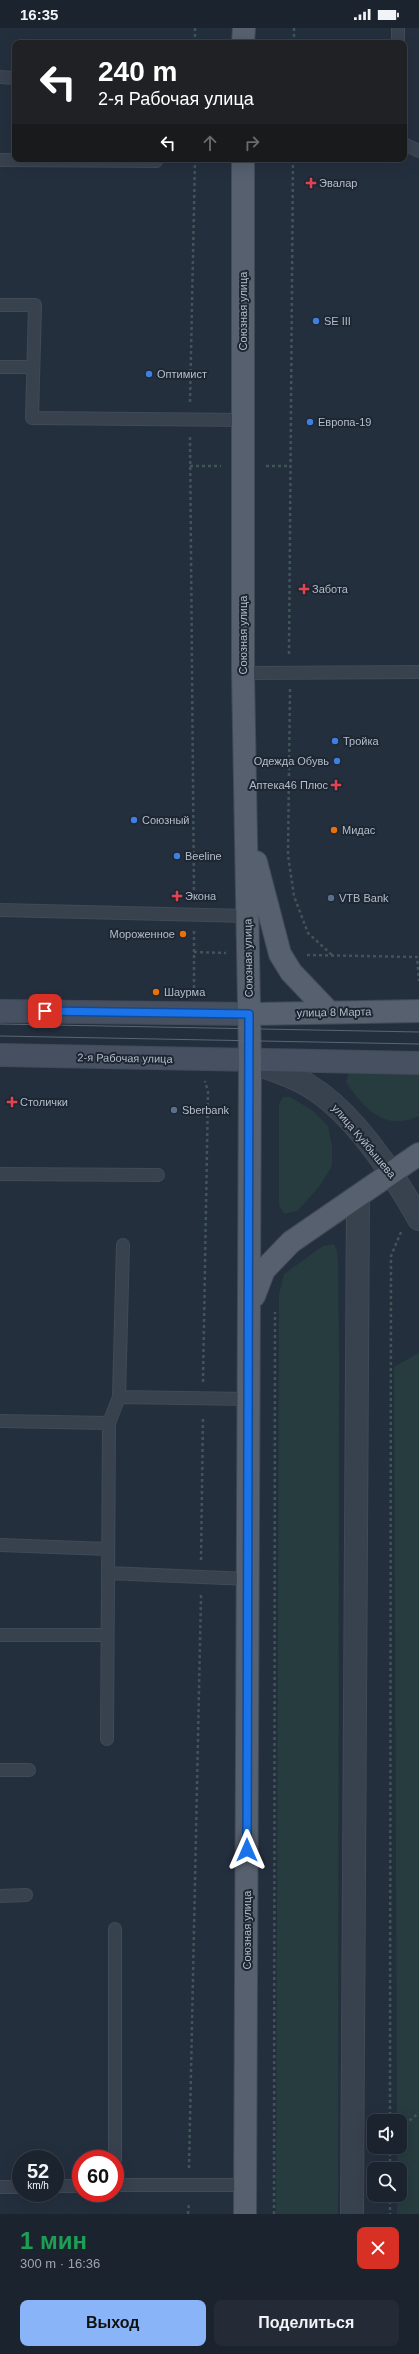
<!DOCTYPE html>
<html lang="ru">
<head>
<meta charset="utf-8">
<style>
  body { margin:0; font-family:Helvetica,sans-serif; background:#242b36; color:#f1f3f6; height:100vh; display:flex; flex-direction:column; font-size:15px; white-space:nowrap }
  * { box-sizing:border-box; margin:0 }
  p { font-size:13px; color:#a0a4aa }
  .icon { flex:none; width:22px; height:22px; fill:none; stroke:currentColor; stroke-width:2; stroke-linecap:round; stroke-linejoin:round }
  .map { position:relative; height:2186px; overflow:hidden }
  .details { display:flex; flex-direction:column; background:#1b232e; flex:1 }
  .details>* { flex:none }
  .top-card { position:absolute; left:12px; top:12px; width:395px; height:122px; border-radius:8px; box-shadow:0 4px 16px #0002,0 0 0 1px #39404a; background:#202124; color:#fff; overflow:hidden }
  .buttons { position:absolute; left:367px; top:2086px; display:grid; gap:8px }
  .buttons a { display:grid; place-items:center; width:40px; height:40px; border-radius:8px; background:#1b232e; box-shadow:0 4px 16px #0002,0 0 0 1px #39404a; font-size:20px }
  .speed { position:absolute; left:12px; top:2122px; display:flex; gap:8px; font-size:20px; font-weight:700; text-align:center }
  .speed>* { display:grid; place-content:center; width:52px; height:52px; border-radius:50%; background:#1b232e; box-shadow:0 4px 16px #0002,0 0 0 1px #39404a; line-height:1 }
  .speed small { font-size:10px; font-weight:400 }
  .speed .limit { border:6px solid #d22; background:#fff; color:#111 }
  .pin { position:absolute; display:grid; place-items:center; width:34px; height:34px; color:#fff; margin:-17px; border-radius:8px; box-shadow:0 2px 6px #0006 }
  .me { position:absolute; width:44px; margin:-22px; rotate:0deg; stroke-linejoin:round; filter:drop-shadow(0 0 3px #0008) }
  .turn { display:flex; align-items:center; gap:14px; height:84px; padding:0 20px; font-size:18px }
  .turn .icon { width:52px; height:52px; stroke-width:2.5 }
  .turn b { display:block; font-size:28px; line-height:34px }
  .lanes { display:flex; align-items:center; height:38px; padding:0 20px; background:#0003; justify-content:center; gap:20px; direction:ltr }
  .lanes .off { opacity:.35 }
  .round { display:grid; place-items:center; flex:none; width:42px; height:42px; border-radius:8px; background:#242b36 }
  .head { display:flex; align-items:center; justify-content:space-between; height:68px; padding:0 20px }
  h1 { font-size:24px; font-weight:600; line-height:30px; color:#1e9e55 }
  .primary-button { display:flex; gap:8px; margin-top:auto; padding:8px 20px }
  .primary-button a { flex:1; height:46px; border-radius:8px; background:#8ab4f8; color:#111; font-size:16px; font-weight:600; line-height:46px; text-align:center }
  .primary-button a+a { background:#242b36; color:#f1f3f6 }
  .status { display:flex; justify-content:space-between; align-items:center; height:28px; padding:0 20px; background:#1b232e; direction:ltr }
  .status svg { height:11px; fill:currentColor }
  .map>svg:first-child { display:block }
  .green { fill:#263c3f }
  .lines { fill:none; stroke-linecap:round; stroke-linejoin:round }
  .service-casing { stroke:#414a57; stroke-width:14 }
  .minor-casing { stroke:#414a57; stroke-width:24 }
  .secondary-casing { stroke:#414a57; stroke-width:24 }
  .primary-casing { stroke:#414a57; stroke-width:24 }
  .path { stroke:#3f5557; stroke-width:2.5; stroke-dasharray:3 3; stroke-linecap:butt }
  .service { stroke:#38414e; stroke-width:12 }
  .minor { stroke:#38414e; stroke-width:22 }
  .secondary { stroke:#465061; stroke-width:22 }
  .primary { stroke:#56606e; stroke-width:22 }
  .tram { stroke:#5a6575; stroke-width:1 }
  .route-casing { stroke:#114b97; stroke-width:10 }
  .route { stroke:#1a73e8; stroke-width:7 }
  .health-dot { fill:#e0444e; stroke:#1d2633; stroke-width:1.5 }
  .shop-dot { fill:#3f7fe0; stroke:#1d2633; stroke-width:1.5 }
  .food-dot { fill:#e8710a; stroke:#1d2633; stroke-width:1.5 }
  .service-dot { fill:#5c6f8a; stroke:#1d2633; stroke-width:1.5 }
  .labels { text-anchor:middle; stroke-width:4; stroke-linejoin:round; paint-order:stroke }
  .poi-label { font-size:11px; fill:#b4bcc9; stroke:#1d2633; text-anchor:start }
  .street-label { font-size:11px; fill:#b4bcc9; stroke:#1d2633 }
</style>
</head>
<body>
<div class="status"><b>16:35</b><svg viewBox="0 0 49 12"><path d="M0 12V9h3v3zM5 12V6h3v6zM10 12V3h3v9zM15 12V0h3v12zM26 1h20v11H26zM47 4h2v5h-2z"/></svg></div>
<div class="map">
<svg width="419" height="2186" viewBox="0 0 419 2186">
  <rect width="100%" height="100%" fill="#242f3e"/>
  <!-- green -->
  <path class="green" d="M349,1045l70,1v42c-34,16 -55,-7 -73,-34z
    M283,1069h7l22,13 16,16 4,20v20l-13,21 -22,24 -13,3 -5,-9v-101z
    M334,1216l3,7 1,12 1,95 -1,856h-62l3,-920 5,-20 39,-28z
    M419,1325v861h-22v-19h3v-26h-3v-22h3v-26h-3l-3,-754z"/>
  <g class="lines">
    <defs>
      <path id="service" d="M398,15v-15
        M0,49l15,1
        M404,116l15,7
        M0,132l156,1 1,-2
        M0,277h35l-3,113 212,2
        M0,339h33
        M243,645l176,-1
        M0,882l248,6
        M0,1146l158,1
        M119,1369l130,2
        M0,1393l109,2 -2,316
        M109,1395l10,-26 4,-152
        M0,1517l108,4
        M108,1545l140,6
        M0,1607h107
        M0,1742h29
        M0,1868l26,-1
        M115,2131v-230
        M115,2157h130
        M55,2158h26
        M0,2159h21"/>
      <path id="minor" d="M250,1033c19,8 42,14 59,25 44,26 85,89 110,133
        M352,2186l6,-1017"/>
      <path id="secondary" d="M0,983l249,3
        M0,1027l419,8"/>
      <path id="primary" d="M243,15l1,-15
        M243,131v514l7,388 -5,1153
        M256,834l24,92 11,18 38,40
        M249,986l170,-3
        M254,1268l10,-26 27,-28 128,-88"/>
    </defs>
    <!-- service casing -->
    <use href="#service" class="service-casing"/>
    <!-- minor casing -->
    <use href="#minor" class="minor-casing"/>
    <!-- secondary casing -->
    <use href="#secondary" class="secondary-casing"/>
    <!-- primary casing -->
    <use href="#primary" class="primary-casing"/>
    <!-- path -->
    <path class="path" d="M294,0v15
      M195,15v-15
      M190,374l5,-243
      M190,409l4,459
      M190,438h31
      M266,438h25
      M289,626l4,-495
      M290,661l-2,166 6,41 14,37 24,22
      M194,903v59
      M194,924l32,1
      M307,927l110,2 2,24
      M203,1354l5,-290 -3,-11
      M201,1532l2,-143
      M390,2093l1,-865 10,-24
      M400,2100l19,-15
      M390,2119v22
      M189,2140l12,-573
      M390,2167v19
      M188,2186l1,-11
      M274,2186l1,-902"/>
    <!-- service -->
    <use href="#service" class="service"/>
    <!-- minor -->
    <use href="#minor" class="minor"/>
    <!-- secondary -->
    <use href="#secondary" class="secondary"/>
    <!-- primary -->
    <use href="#primary" class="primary"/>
    <!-- tram -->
    <path class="tram" d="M0,996l419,8
      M0,1008l419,8"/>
  </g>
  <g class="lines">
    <defs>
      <path id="route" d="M45,983l204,3 -2,836"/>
    </defs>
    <!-- route casing -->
    <use href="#route" class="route-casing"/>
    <!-- route -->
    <use href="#route" class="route"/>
  </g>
  <!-- markers -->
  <g class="health-dot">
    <path d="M309 149h4v4h4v4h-4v4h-4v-4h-4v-4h4z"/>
    <path d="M302 555h4v4h4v4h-4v4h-4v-4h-4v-4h4z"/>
    <path d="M334 751h4v4h4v4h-4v4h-4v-4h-4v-4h4z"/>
    <path d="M175 862h4v4h4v4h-4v4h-4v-4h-4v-4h4z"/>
    <path d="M10 1068h4v4h4v4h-4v4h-4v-4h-4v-4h4z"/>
  </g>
  <g class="shop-dot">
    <circle cx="316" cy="293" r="4"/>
    <circle cx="149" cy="346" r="4"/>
    <circle cx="310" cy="394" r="4"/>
    <circle cx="335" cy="713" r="4"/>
    <circle cx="337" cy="733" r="4"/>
    <circle cx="134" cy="792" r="4"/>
    <circle cx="177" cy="828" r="4"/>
  </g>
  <g class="food-dot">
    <circle cx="334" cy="802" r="4"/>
    <circle cx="183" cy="906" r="4"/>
    <circle cx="156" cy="964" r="4"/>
  </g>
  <g class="service-dot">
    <circle cx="331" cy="870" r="4"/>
    <circle cx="174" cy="1082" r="4"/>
  </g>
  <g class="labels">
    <!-- poi labels -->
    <g class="poi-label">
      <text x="319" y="159">Эвалар</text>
      <text x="324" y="297">SE III</text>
      <text x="157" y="350">Оптимист</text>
      <text x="318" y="398">Европа-19</text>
      <text x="312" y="565">Забота</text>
      <text x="343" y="717">Тройка</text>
      <text x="329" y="737" text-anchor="end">Одежда Обувь</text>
      <text x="328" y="761" text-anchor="end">Аптека46 Плюс</text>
      <text x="142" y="796">Союзный</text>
      <text x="342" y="806">Мидас</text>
      <text x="185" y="832">Beeline</text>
      <text x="185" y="872">Экона</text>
      <text x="339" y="874">VTB Bank</text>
      <text x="175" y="910" text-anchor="end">Мороженное</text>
      <text x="164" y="968">Шаурма</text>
      <text x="20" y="1078">Столички</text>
      <text x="182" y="1086">Sberbank</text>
    </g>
    <!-- street labels -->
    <g class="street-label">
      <text transform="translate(243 283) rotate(-90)" y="4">Союзная улица</text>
      <text transform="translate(243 607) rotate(-90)" y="4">Союзная улица</text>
      <text transform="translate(248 930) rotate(-91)" y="4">Союзная улица</text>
      <text transform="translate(334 984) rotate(-1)" y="4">улица 8 Марта</text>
      <text transform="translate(125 1030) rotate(1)" y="4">2-я Рабочая улица</text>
      <text transform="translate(364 1113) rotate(50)" y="4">улица Куйбышева</text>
      <text transform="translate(247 1902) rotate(-90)" y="4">Союзная улица</text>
    </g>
  </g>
</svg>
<div class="buttons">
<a><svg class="icon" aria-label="sound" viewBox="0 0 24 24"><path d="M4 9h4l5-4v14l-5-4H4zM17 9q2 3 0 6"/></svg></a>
<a><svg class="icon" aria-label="search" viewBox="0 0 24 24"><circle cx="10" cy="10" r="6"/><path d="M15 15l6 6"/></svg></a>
</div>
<div class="speed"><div>52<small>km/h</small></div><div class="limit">60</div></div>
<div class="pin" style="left:45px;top:983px;background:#d93025"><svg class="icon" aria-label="arrive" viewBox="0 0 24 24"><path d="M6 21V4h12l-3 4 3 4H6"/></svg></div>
<svg class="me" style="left:247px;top:1822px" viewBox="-20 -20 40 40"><path d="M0-17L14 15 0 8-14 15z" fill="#1a73e8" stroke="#fff" stroke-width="4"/></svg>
<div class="top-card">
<div class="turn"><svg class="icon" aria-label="left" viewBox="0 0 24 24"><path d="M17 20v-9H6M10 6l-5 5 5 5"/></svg><div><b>240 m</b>2-я Рабочая улица</div></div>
<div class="lanes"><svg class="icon" aria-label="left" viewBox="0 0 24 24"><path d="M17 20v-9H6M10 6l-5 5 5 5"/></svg><svg class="icon off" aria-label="ahead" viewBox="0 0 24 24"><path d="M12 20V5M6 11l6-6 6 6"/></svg><svg class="icon off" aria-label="right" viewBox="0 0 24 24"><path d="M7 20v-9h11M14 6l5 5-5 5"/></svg></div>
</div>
</div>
<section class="details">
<div class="head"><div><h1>1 мин</h1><p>300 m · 16:36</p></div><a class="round" style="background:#d93025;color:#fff"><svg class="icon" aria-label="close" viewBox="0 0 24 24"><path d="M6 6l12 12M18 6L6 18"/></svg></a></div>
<div class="primary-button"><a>Выход</a><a>Поделиться</a></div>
</section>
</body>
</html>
